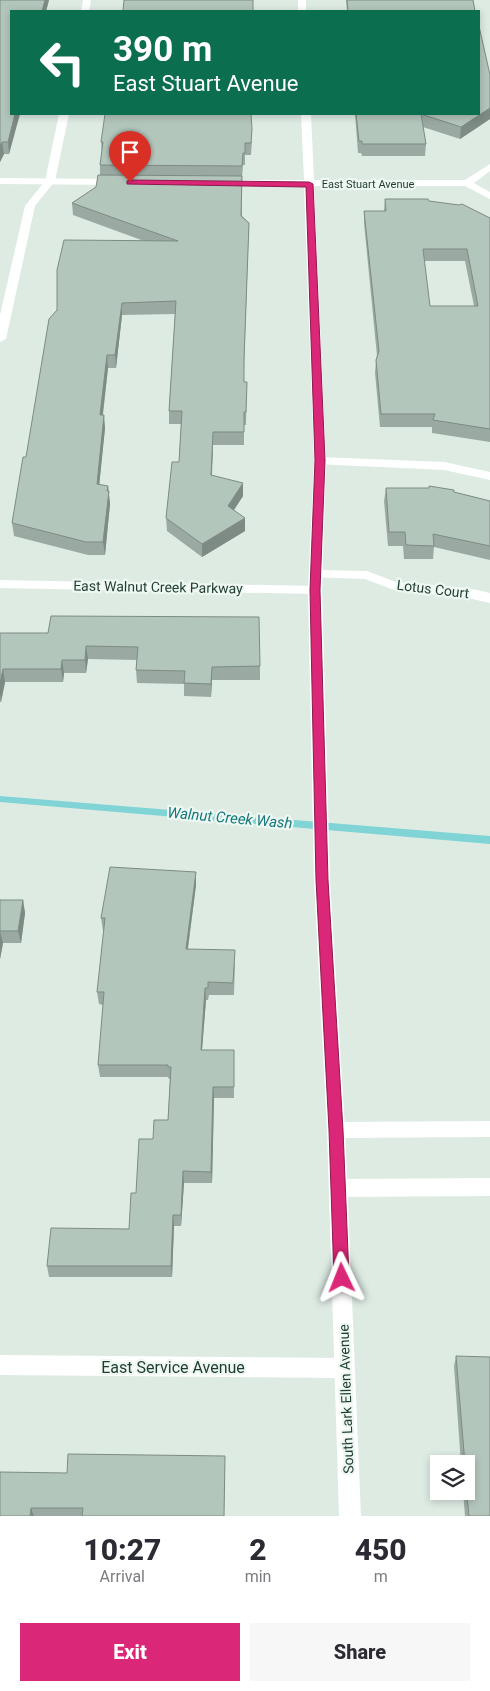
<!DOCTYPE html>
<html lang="en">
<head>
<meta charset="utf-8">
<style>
  body { margin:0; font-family:Roboto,sans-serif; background:#f7f7f7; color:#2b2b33; height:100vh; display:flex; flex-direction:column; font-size:19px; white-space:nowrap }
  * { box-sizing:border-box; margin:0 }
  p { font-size:16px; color:#7c7c81 }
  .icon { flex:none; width:28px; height:28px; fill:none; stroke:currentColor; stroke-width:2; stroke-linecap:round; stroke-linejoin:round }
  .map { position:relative; height:1516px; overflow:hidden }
  .drawer { display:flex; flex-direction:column; background:#fff; flex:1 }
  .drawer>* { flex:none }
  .banner { position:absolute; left:10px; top:10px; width:470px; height:105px; border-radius:0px; box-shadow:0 2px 8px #0003; background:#0b6e4f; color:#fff; overflow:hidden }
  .buttons { position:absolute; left:430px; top:1455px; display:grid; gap:10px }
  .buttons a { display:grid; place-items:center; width:45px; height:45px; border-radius:0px; background:#fff; box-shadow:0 2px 8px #0003; font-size:25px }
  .pin { position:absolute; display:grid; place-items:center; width:42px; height:42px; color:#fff; margin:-51px -21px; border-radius:50% 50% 50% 0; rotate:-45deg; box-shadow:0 0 5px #0007 }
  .pin .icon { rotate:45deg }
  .me { position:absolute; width:55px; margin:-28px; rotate:358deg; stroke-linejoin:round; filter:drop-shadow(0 0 4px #0008) }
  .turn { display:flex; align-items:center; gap:18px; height:105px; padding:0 20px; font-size:22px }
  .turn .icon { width:65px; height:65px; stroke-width:2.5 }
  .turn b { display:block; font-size:35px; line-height:42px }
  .eta { display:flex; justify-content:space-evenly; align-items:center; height:85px; text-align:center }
  .eta b { font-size:30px; font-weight:800; line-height:35px }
  .cta { display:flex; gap:10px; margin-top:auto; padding:10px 20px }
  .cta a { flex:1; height:58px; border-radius:0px; background:#db2777; color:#fff; font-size:20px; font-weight:800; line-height:58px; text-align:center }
  .cta a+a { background:#f7f7f7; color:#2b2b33 }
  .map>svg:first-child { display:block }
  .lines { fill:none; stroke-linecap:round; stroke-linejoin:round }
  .stream { fill:#80d4d6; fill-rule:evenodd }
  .street { fill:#fff; fill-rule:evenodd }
  .secondary { fill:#fff; fill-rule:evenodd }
  .wall { fill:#9aaaa2; fill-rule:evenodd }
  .shaded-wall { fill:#7d8b84 }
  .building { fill:#b3c6bc; stroke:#7d8b84; fill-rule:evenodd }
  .route { fill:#db2777; stroke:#8e194d }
  .labels { text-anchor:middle; stroke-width:4.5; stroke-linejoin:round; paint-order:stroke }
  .far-street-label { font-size:11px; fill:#1e3c30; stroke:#eef7f1 }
  .street-label { font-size:14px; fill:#1e3c30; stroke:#eef7f1 }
  .water-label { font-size:15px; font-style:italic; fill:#13787c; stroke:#eef7f1 }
  .near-street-label { font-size:16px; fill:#1e3c30; stroke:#eef7f1 }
</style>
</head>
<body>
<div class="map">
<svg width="490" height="1516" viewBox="0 0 490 1516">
  <rect width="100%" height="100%" fill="#ddebe3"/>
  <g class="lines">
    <!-- stream -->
    <path class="stream" d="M0,796l490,40v8l-490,-42z"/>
    <!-- street -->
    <path class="street" d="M83,0h8l-2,11h-8z
      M59,114h10l-14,67 -20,25 -29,133 -6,3v-27l25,-109 20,-25z
      M320,457l124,5 46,10v8l-46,-10 -128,-6 -2,-3 2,-3z
      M316,570l51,1 29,11 72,6 22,5v10l-22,-5 -74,-8 -29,-11 -54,-2 -2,-3 2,-3z
      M0,580l315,6 5,1 2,3 -2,3 -5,1 -315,-6z
      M490,1121v16l-154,1 -7,-2 -2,-6 2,-6 7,-2z
      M490,1178v18l-152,1 -7,-3 -2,-6 2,-6 7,-3z
      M0,1355l345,3 7,3 3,7 -3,7 -7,3 -345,-3z"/>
    <!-- secondary -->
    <path class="secondary" d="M298,0h8v11h-8z
      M301,114h10l3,66h151l25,-16v7l-16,12 16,9v7l-25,-13h-151l12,275 -4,129 8,290 15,250 16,386h-22l-12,-386 -13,-250 -6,-290 6,-129 -10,-275h-83l-5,-3 5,-3h83z
      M0,178l116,1 5,3 -5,3 -116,-1z"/>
  </g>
  <!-- wall -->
  <path class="wall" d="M0,0h49l-40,154h-5l-4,8z
    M346,0h127l2,11h-128z
    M490,75v44l-30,20 -37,-12 3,17 -1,12h-63l-1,-3h-3l-3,-39h124z
    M252,141l-1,14h-6v10h-2l-1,14v37l7,7 -5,146v13h3l-1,43h-2v20h-31l-1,31 31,20 -9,14 11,21 -43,26 -35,-26 -1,-13 13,-56 2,-38h-12v-13l6,-97 -53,1 -6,53h-8l-5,47 2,13 -6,57 9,1 2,18 -5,51h-17l-74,-19 -2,-13 14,-66 118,-216 -71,-26 -1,-12 24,-16 4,-12v-10l2,-11 -1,-12z
    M385,199l44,2 61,17v224l-58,-9v-6h-52l-5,-54 1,-13 1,-4 -13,-133v-12h20zM424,261h41l9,45h-44z
    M386,488l68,4 36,9v59l-56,-13 -1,12h-29l-1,-13h-15l-4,-45z
    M0,633h48l212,33v14h-48l-1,17 -27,-1v-12l-47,-1 -1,-13 1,-10 -49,-1 -2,14h-22l-1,9h-58l-4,20h-1z
    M196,872v13l-8,64 47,13 -1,33h-25l-1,5h-2l-4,50h32v48h-20l-2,85h-28l-3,43h-7l-2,51h-123l-2,-11 82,-37 7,-36 17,-54 15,-19 2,-41h-1l-1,-2h-68l-2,-12 5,-60 -4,-1 -2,-12 7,-62h-1l-2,-12z
    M0,900h23l2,13 -4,30h-18l-3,16z
    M456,1356l34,160h-25l-2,-25h3v-27h-5l-7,-98z
    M225,1465l-1,51h-224l67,-43z"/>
  <!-- shaded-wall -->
  <path class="shaded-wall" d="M45,0h4l-3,11h-4z
    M490,108v11l-30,20 1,-12z
    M15,114h5l-11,40 -1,-12z
    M2,142l2,12 -4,8v-16z
    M122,303v12l-6,53 -1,-13z
    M107,355l1,13 -7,60 -1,-13z
    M104,415l1,13 -7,69 -1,-13z
    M213,432v13l-2,43v-13z
    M243,483v13l-15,23v-13z
    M108,486l2,18 -5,51 -2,-13z
    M245,518v13l-43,26v-13z
    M86,646l2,13 -2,14 -1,-13z
    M62,660l2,13 -1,9 -2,-13z
    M212,667v13l-1,17v-13z
    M3,669l2,13 -4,20 -1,-8v-11z
    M196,872v13l-10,76v-12z
    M23,900l2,13 -4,30 -3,-12z
    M0,931l3,12 -3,16z
    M205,988l1,12 -5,62v-12z
    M213,1087l1,11 -2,85 -1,-11z
    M183,1171l1,12 -3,43v-11z
    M173,1215l1,11 -2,51 -1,-11z
    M31,1508l3,8h-4z"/>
  <!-- building -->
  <path class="building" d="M0,0h45l-3,11h-31v103h4l-7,28h-6l-2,4z
    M124,0h129v11h-130z
    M347,0h126l2,11h-127z
    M479,26l11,49v33l-29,19 -40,-13 5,30h-64v-3h-3l-3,-27h123z
    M105,114h146l1,15 -1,14h-6v10h-2l-1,13 -142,-1 3,-23h-2z
    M98,175l144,1 -1,40 8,7 -5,136v23h3l-1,30h-2v20h-31l-2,43 32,8 -15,23 17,12 -43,26 -36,-26 6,-56h7l3,-51h-13l7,-110 -54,2 -7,52h-8l-7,60h4l-7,69 11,2 -1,5h2l-6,51h-17l-74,-19 11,-66h3l23,-138 8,-9v-40l7,-30 114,1 -106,-38 24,-16z
    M385,199h43l1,2 30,4 3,-1 28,14v211l-57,-9 2,-6h-54l-5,-54 3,-9 -15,-140h22zM423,249h44l11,57h-48z
    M429,486l25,4v2l36,9v45l-57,-12 1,12 -28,-1 -1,-13h-16l-3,-44h43z
    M51,616l208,1 1,49 -48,1 -1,17 -27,-1 1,-12 -49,-1 2,-23 -52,-1 -1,14h-23l-1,9h-58l-3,14v-50h48z
    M110,867l86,5 -10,77 49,1 -2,33 -25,-1v6h-3l-4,62h33v37h-21l-2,85 -28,-1 -2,44h-8l-2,51h-124l4,-38 78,1 2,-36h5l3,-54h14l1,-19h14l3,-53h-3v-2h-70l6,-73h-7l8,-74h-4z
    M0,900h23l-5,31h-18z
    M456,1356l34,1v159h-21l-3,-31v-21h-1z
    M68,1454l157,2 -1,60h-142l1,-8h-52l-1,8h-30v-44l67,1z"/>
  <!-- route -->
  <path class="route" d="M130,180l179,2 4,2 12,276 -5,130 8,290 15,250 6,148 -2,5 -5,2 -5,-2 -3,-5 -5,-148 -13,-250 -6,-290 5,-130 -9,-273 -179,-3v-3z"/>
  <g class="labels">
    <!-- far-street labels -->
    <g class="far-street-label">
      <text x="368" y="188">East Stuart Avenue</text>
    </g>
    <!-- street labels -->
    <g class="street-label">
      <text transform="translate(158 587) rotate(1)" y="5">East Walnut Creek Parkway</text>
      <text transform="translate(433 589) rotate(7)" y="5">Lotus Court</text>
      <text transform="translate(346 1399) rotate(-92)" y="5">South Lark Ellen Avenue</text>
    </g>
    <!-- water labels -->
    <g class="water-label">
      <text transform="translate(230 818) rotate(5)" y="5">Walnut Creek Wash</text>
    </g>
    <!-- near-street labels -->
    <g class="near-street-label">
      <text x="173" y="1373">East Service Avenue</text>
    </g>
  </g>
</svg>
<div class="buttons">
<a><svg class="icon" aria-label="layers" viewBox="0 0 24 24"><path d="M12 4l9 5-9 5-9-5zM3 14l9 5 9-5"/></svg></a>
</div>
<div class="pin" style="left:130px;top:182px;background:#d93025"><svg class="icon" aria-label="arrive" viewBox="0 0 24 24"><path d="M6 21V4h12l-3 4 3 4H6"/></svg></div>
<svg class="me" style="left:342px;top:1278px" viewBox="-20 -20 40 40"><path d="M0-17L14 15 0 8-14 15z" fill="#db2777" stroke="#fff" stroke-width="4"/></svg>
<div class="banner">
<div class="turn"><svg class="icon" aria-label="left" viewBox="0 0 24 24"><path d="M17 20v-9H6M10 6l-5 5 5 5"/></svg><div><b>390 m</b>East Stuart Avenue</div></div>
</div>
</div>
<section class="drawer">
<div class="eta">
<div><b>10:27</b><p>Arrival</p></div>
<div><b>2</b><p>min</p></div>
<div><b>450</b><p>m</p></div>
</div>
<div class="cta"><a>Exit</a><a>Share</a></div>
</section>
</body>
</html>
